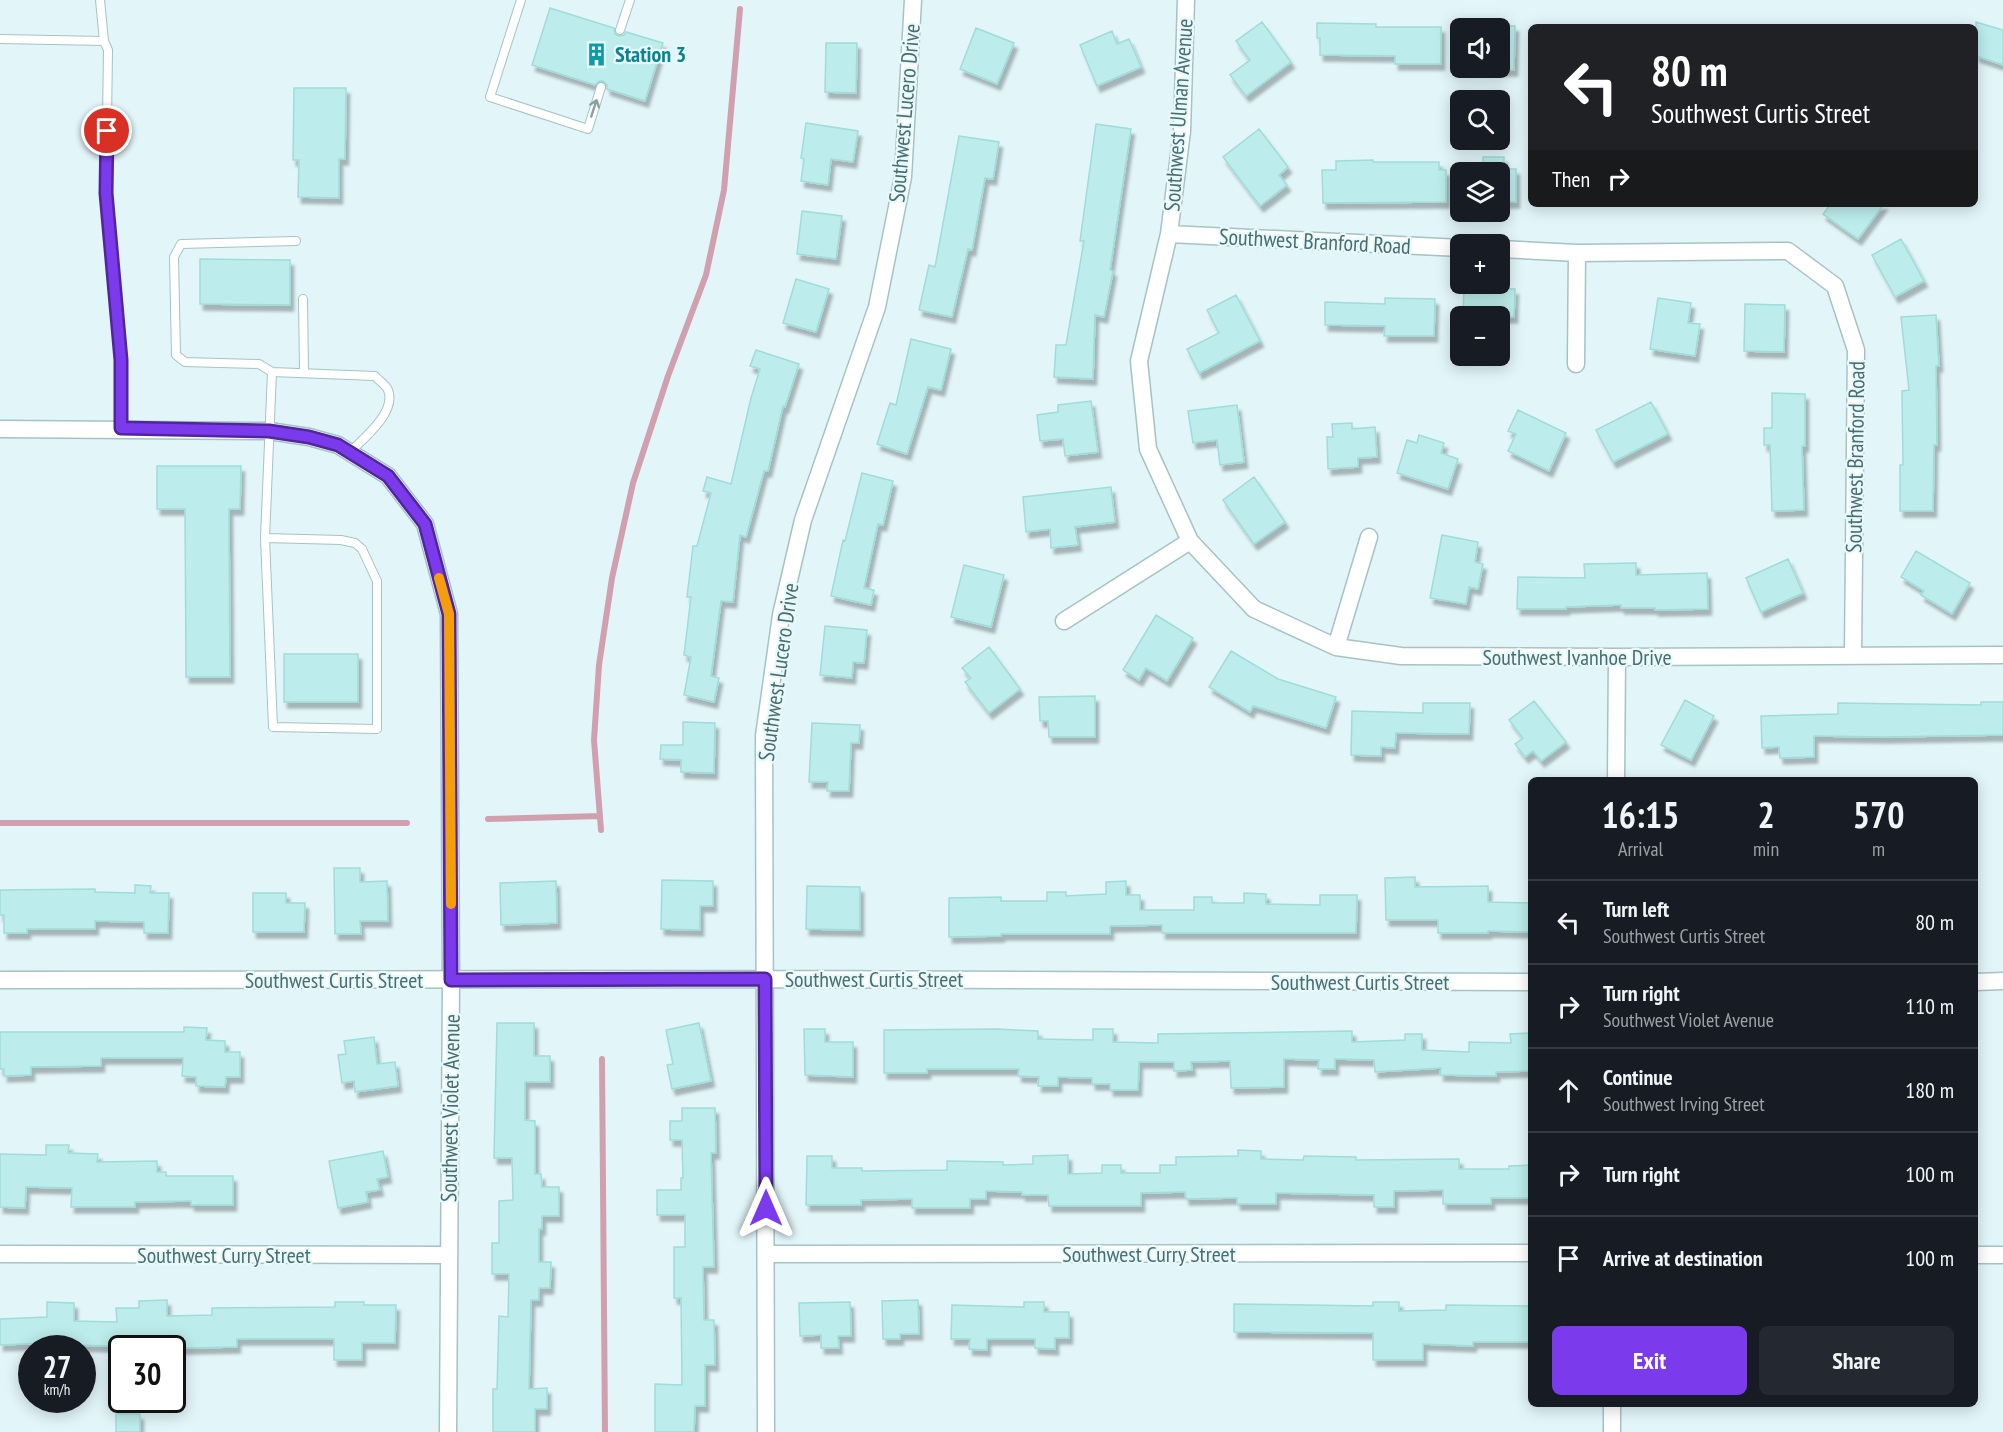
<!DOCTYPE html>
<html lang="en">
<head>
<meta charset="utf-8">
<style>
  body { margin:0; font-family:"PT Sans Narrow",sans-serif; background:#242831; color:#f1f3f6; height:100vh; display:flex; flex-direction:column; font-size:22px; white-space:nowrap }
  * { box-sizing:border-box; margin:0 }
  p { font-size:20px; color:#9ea1a6 }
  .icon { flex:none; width:33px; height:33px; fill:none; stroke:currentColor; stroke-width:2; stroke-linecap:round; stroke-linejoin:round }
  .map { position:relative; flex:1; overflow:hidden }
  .panel { position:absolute; left:1528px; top:777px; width:450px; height:630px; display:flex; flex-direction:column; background:#171b24; border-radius:9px; box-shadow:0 3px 15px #0003 }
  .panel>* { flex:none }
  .hud { position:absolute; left:1528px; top:24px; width:450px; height:183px; border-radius:9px; box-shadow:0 3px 15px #0003; background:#202124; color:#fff; overflow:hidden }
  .tools { position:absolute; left:1450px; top:18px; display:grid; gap:12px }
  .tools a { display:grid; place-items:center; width:60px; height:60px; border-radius:9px; background:#171b24; box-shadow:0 3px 15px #0003; font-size:30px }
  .speed { position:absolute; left:18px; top:1335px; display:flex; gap:12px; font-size:30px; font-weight:700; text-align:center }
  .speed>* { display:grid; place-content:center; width:78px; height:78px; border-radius:50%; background:#171b24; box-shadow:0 3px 15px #0003; line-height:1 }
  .speed small { font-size:15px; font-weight:400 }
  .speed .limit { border:3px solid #111; border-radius:9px; background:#fff; color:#111 }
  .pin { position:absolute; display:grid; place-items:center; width:51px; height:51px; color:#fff; margin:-26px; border:3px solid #fff; border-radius:50%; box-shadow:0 2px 6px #0007 }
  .me { position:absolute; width:66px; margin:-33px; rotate:0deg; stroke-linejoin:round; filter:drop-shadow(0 0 4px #0008) }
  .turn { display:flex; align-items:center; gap:21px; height:126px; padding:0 24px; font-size:27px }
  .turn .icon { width:78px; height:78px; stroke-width:2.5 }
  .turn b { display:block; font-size:42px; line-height:51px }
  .then { display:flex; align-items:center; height:57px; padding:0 24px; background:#0003; gap:12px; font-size:22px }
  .eta { display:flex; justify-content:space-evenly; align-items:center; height:102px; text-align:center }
  .eta b { font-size:36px; font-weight:800; line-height:42px }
  .primary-button { display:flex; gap:12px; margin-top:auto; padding:12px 24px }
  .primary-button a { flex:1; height:69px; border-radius:9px; background:#7c3aed; color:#fff; font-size:24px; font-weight:800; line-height:69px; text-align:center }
  .primary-button a+a { background:#242831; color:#f1f3f6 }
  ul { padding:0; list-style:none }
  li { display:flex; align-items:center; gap:18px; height:84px; padding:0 24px; border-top:2px solid #363941 }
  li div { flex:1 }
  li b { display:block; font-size:22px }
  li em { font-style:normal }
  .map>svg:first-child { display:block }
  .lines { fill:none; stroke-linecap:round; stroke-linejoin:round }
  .stream { stroke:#d1a0ae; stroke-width:6 }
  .building { fill:#bceceb; stroke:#9eddda; stroke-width:1.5; filter:url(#shadow) }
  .lane-casing { stroke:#a5c3c4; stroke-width:10 }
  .street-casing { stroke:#a5c3c4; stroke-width:19 }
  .lane { stroke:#fff; stroke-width:8 }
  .street { stroke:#fff; stroke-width:16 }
  .oneway { stroke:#8aa19f }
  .route-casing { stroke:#51269a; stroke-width:15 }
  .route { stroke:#7c3aed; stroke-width:10 }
  .slow { stroke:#f59e0b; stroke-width:10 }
  .labels { text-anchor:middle; stroke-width:4.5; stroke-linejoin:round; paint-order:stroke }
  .culture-label { font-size:22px; font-weight:bold; fill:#0d838f; stroke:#e7f9fd; text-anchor:start }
  .street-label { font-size:22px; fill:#4b6e6c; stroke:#e7f9fd }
</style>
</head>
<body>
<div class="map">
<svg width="2003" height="1432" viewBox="0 0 2003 1432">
  <defs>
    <filter id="shadow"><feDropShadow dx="3.5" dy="6" stdDeviation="1.5" flood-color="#0004"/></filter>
  </defs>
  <rect width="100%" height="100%" fill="#e2f5f9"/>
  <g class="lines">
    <!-- stream -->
    <path class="stream" d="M488,819l112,-3
      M0,823h407
      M601,830l-7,-90 5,-75 13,-87 21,-95 35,-107 38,-101 18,-85 16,-181
      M602,1059l3,373"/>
  </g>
  <!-- building -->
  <path class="building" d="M550,8l64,20 1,6 4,2 5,-1 2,-3 37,11 -18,58 -38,-12v-4l-4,-4h-4l-4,4 -63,-20z
    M1262,22l29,40 -45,34 -16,-21 20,-15 -14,-19z
    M1976,22l27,8v35l-27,-9z
    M1317,23l59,1v3h65v37h-46v-8l-75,-1v-17h-3z
    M1500,25l15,1 -1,44h-14z
    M976,28l38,15 -17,41 -37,-15z
    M1112,31l5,13 12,-5 12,28 -44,19 -17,-41z
    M826,43h31l-1,50 -31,-1z
    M294,88h52l-1,71h-6v39l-41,-1 1,-37h-6z
    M806,123l52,8 -5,31 -22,-3 -3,26 -27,-4 3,-22 -3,-1z
    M1096,124l35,5 -21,141 3,1 -9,46 -9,-2 -2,64 -39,-2 2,-32h10l18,-104h-4z
    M1259,129l29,38 -9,8 8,10 -27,21 -37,-49z
    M959,136l40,6 -6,37 -8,-1 -13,72 -4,-1 -16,68 -33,-7 10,-45 6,2z
    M1483,157h21v12h12v33h-16v-30h-17z
    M1373,160v2h66v8h7v32l-123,1 -1,-33h14v-9z
    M1831,204h53l-26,35 -35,-25z
    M802,211l40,5 -6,43 -39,-5z
    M1901,239l23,42 -29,16 -23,-42z
    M200,259l90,1v45l-90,-1z
    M796,279l33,10 -13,43 -33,-9z
    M1464,287l51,2 -1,28 -51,-1z
    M1236,295l24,46 -61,32 -12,-24 32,-16 -12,-23z
    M1385,298l50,1 -1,37h-50l1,-10 -60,-1v-23l60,2z
    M1658,298l33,5 -3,20 12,1 -5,32 -45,-7z
    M1745,304l40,1 -1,47 -40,-1z
    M1936,315l3,51h-3l1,79h-3l-1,66h-33v-46h3l-1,-74 7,-1 -8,-73z
    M911,339l40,10 -10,41 -13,-3 -21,67 -30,-10 13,-41 6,2z
    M756,350l43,14 -14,43 -2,-1 -15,65h-4l-18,66 -6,-2 -7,67 -12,-1 -10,75 8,2 -5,24 -30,-7 7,-38 -7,-2 7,-58h-4l6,-51h4l14,-53 -8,-2 4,-14 24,7 20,-86 9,-29 -10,-3z
    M1772,393l33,1v52h-3l2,64 -32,1 -2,-66h-6v-17h8z
    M1091,401l7,51 -33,4 -2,-17 -23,2 -3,-26 21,-3v-7z
    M1651,402l17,32 -55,28 -17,-32z
    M1237,405l7,57 -24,3 -3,-25 -24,3 -5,-32z
    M1518,410l48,23 -17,38 -41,-20 8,-17 -8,-3z
    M1352,423v6l23,-2 2,30 -19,1v9l-30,2 -1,-32h6l-1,-13z
    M1419,435l25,8 -3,10 17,6 -10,30 -51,-16 10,-33 10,3z
    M157,466h84l-1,43h-11l1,168h-44l-1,-168h-28z
    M862,473l31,8 -10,44 -5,-1 -14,64 10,2 -3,15 -40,-9 12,-56 2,1z
    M1254,477l31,45 -31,22 -31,-44z
    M1111,487l4,35 -40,5 3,18 -27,3 -1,-19 -24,3 -3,-35z
    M1442,535l36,7 -3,20 8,2 -5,25 -9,-2 -3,17 -36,-6z
    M1916,551l54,32 -18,31 -31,-19 3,-4 -23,-14z
    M1788,559l15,34 -42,19 -15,-34z
    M1636,563v12l71,-2 1,36 -53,1v-2h-34v-3l-55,2v2h-49l1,-32 67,1 -1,-14z
    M964,565l40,10 -13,52 -40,-10z
    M1156,615l37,23 -26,43 -21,-13 -7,12 -16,-10z
    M825,626l42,4 -3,33 -11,-1 -1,16 -32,-3z
    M989,647l31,42 -31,24 -24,-31 6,-4 -9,-10z
    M1231,651l47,28 58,18 -10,31 -73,-22 -3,6 -41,-25z
    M284,654h74v48h-74z
    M1095,696v41h-46l-1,-16h-8l-1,-24z
    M1685,700l29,16 -23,44 -30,-15z
    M1534,701l32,41 -25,19 -8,-10 -8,6 -10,-13 8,-6 -14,-18z
    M1981,702h22v33l-119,2 -70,-1v21l-34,1 -1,-11 -17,1 -1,-32 77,-2v-11l143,2z
    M1423,703h47l-1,31 -73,-1 -1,15 -14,-1v9l-30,-1 1,-44 71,2z
    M683,722l32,1 -1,50 -33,-1v-12l-21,-1 1,-14h22z
    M812,723l48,2 -1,18h-8l-2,48h-22l1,-9h-19z
    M334,868h26v14l27,-1 1,40h-28l1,13h-26z
    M1415,877v10l73,-1v16l44,1v29l-44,-1v2h-50v-13h-52l-1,-42z
    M662,880l51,1v25h-13v24l-39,-1z
    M556,881l1,42 -56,2 -1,-42z
    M1126,881v14h14v15h54v-13h18v6h32v-10l22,1v10l54,1v-10h37l-1,38h-194v-8l-52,1v8h-109v2l-52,1v-39l52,-1v4h46v-9h19v4l40,-2v-12z
    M135,885l16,1 -1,7h19l-1,40h-24v-11l-49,-1v8h-68v4h-23v-18h-4v-25l95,-1v3l40,1z
    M807,886l53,1v43l-54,-1z
    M253,893h33v10h19l-1,29h-51z
    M497,1023h37v33h16v26h-25v38l10,1v53h6l1,13h17v29h-17v13h-3v33h12l-1,26h-11v12h-8l-2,89 18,-1v21h-12v23h-42v-43h4l2,-73 9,1 1,-43h-17v-31h7v-42l14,-1 -1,-42h-18z
    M699,1023l12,58 -39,8 -5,-24 6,-1 -7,-34z
    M184,1027l23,1 -1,12 19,1v11h15v25h-14l-1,10 -29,-1v-9l-14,-1 1,-18h-82v8l-70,1v8l-27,1v-7h-4v-37h184z
    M804,1029h21v13h28v35l-48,-2z
    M997,1029l41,2v8l55,1v-11h20v13l45,1v-9l194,-3v11l53,-2v-6h17v16l47,2v-10l42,1 -1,-9 21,-1 1,38 -36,1v4l-56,-1 1,-7 -66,4 -1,-12 -39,-1v10h-17l1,-9 -35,-1v28l-53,1 -1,-27 -39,1 1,8 -18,1v-9h-35l-1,28h-28v-6h-18v-6l-34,-1v9h-20l1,-9 -21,-1 1,-7h-92v4h-43v-43z
    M374,1037l3,27 18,-2 3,24 -43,6 -1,-11 -12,2 -4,-28 8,-1 -2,-13z
    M682,1108h33l1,45h-5l3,114h-11l1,53h10l1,45h-10v41h-10l-1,26h-39v-48l27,1 -1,-87h-7v-51h11v-32h-28v-25h24v-12h2l-1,-38h-12v-19h12z
    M46,1145h23l-1,8 30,1 -1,8 60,-1v11h9v4h67v29h-42v-4l-56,1v5h-64l1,-19 -46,-1 -1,21 -25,-1v-53l46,1z
    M1238,1150l23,1v8l42,1 1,-4 52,1v3l103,-1v10h50v-3l23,-1v33h-41v6h-48v-14l-49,1v16h-20v-12l-98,-2v11h-39v-6l-51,1 -1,-7 -44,1v13h-92l-1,-11h-26v-3l-36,-1v8h-16v9h-58v-9l-51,1v5h-55l1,-49h25v12h30v3l85,-1v-9l56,1v3l30,-1v-8l35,-1v19l34,-1v-8h19v8h39v-8h16v-8l62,-1z
    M383,1151l5,26 -11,2 3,11 -14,2 2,10 -30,6 -9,-47z
    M167,1300v16l45,-1v-7l123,-1v-5h29v3h32l-1,38h-33v17h-28v-21h-97v8l-52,1h-68v-2l-53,-1v3h-18v-5l-46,2v-26l47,-2v-15l27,1v18l43,1 -1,-14h23v-7z
    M918,1300l1,34h-19v5h-17l-1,-38z
    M850,1302l1,34h-13l1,12h-18v-13l-21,1 -1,-33z
    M1024,1302h20v10h25v26h-14v11l-20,-1v-9h-48v11l-18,-1 1,-10h-19l1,-34 72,2z
    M1373,1302h26v9l47,-1v-5l86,1v36h-59v4l-50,-2v16h-50v-27l-139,-1v-28l139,2z
    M116,1414h24v18h-24z"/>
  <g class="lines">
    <defs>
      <path id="lane" d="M100,0l4,41 4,9 -2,143 15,167v68
        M521,0l-31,97 98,32 13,-42
        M620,30l10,-30
        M0,39l104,2
        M296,241l-115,3 -7,13 2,98 9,7 74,2 13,8 103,4c3,4 11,9 13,14 9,22 -25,49 -38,62
        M303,299l1,74
        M265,538l76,2 14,3 7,6 15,32v148l-104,-2 -8,-189 7,-166"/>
      <path id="street" d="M1186,0l-4,131 -13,103 -30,127 9,88 42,92 64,68 82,38 65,9 216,1 386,-2
        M1169,234l292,14
        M1500,249l77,4 211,-2 47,35 21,64 -3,305
        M1576,364l1,-111
        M0,429l269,2 40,6 29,8 50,31 37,48 24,90 2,366 -3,452
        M1064,621l126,-80
        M1336,647l33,-110
        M1616,780l1,-123
        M0,980l765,-1 767,3
        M1976,982l27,-1
        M0,1254l448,1
        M767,1254l765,-1
        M1976,1255h27
        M1612,1404v28
        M766,1432l-2,-696 17,-121 22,-95 74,-213 26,-130 10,-177"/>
    </defs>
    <!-- lane casing -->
    <use href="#lane" class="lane-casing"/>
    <!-- street casing -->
    <use href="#street" class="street-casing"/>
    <!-- lane -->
    <use href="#lane" class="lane"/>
    <!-- street -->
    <use href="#street" class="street"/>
  </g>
  <!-- one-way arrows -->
  <defs><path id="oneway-shaft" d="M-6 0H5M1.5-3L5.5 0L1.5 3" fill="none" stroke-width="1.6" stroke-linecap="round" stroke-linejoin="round" transform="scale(1.5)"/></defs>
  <use class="oneway" href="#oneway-shaft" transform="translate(594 108) rotate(-72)"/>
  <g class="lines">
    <defs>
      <path id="route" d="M107,131l-1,62 15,167v68l148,3 40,6 29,8 50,31 37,48 24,90 2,366 314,-1 1,229"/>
    </defs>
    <!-- route casing -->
    <use href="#route" class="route-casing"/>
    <!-- route -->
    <use href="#route" class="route"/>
    <!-- slow -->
    <path class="slow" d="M439,578l10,36 2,290"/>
  </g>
  <!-- icons -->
  <defs>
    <symbol id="building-bare" viewBox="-9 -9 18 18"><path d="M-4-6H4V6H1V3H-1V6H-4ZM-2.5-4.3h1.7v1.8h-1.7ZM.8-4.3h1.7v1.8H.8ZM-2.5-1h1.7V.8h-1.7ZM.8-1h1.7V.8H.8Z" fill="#0f9aa8" stroke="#e7f9fd" stroke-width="2.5" paint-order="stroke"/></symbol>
  </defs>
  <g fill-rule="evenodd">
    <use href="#building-bare" x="580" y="38" width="33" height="33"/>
  </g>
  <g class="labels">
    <!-- culture labels -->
    <g class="culture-label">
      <text x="615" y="62">Station 3</text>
    </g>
    <!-- street labels -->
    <g class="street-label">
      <text transform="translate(904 113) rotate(-85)" y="8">Southwest Lucero Drive</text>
      <text transform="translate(1178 115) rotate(-86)" y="8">Southwest Ulman Avenue</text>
      <text transform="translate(1315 241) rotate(3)" y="8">Southwest Branford Road</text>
      <text transform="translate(1855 457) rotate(-89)" y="8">Southwest Branford Road</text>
      <text x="1577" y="665">Southwest Ivanhoe Drive</text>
      <text transform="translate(778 672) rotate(-82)" y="8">Southwest Lucero Drive</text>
      <text x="874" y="987">Southwest Curtis Street</text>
      <text x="334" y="988">Southwest Curtis Street</text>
      <text x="1360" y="990">Southwest Curtis Street</text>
      <text transform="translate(450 1108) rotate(-89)" y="8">Southwest Violet Avenue</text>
      <text x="1149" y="1262">Southwest Curry Street</text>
      <text x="224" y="1263">Southwest Curry Street</text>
    </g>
  </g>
</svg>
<div class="tools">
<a><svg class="icon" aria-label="sound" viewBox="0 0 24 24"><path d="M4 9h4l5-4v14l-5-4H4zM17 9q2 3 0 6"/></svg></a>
<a><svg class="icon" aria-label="search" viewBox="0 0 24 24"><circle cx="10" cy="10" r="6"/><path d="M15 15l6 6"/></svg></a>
<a><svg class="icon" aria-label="layers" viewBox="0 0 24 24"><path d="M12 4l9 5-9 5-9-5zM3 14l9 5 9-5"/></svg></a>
<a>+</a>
<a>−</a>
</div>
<div class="speed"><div>27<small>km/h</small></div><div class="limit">30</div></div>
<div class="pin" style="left:107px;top:131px;background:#d93025"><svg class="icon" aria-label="arrive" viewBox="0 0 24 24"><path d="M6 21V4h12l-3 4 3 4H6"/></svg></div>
<svg class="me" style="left:766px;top:1208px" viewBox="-20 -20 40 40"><path d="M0-17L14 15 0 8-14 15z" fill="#7c3aed" stroke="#fff" stroke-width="4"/></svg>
<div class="hud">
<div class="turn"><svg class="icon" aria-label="left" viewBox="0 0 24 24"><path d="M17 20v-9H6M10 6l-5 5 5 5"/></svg><div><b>80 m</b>Southwest Curtis Street</div></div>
<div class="then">Then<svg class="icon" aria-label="right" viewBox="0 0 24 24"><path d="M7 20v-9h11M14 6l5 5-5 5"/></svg></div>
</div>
<section class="panel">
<div class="eta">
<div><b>16:15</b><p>Arrival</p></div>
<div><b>2</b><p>min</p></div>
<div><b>570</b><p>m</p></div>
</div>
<ul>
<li><svg class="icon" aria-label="left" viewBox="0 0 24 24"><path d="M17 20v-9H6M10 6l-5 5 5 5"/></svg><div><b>Turn left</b><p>Southwest Curtis Street</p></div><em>80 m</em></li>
<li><svg class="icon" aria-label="right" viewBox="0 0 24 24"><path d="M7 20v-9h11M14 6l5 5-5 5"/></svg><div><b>Turn right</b><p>Southwest Violet Avenue</p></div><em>110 m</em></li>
<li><svg class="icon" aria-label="ahead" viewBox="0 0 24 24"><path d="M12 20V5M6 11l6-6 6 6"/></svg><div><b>Continue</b><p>Southwest Irving Street</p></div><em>180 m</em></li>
<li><svg class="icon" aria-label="right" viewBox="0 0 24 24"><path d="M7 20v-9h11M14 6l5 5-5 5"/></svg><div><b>Turn right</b></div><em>100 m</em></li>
<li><svg class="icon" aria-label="arrive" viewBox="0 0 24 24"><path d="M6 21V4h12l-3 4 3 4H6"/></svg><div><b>Arrive at destination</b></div><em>100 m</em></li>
</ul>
<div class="primary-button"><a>Exit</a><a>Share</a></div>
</section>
</div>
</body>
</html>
